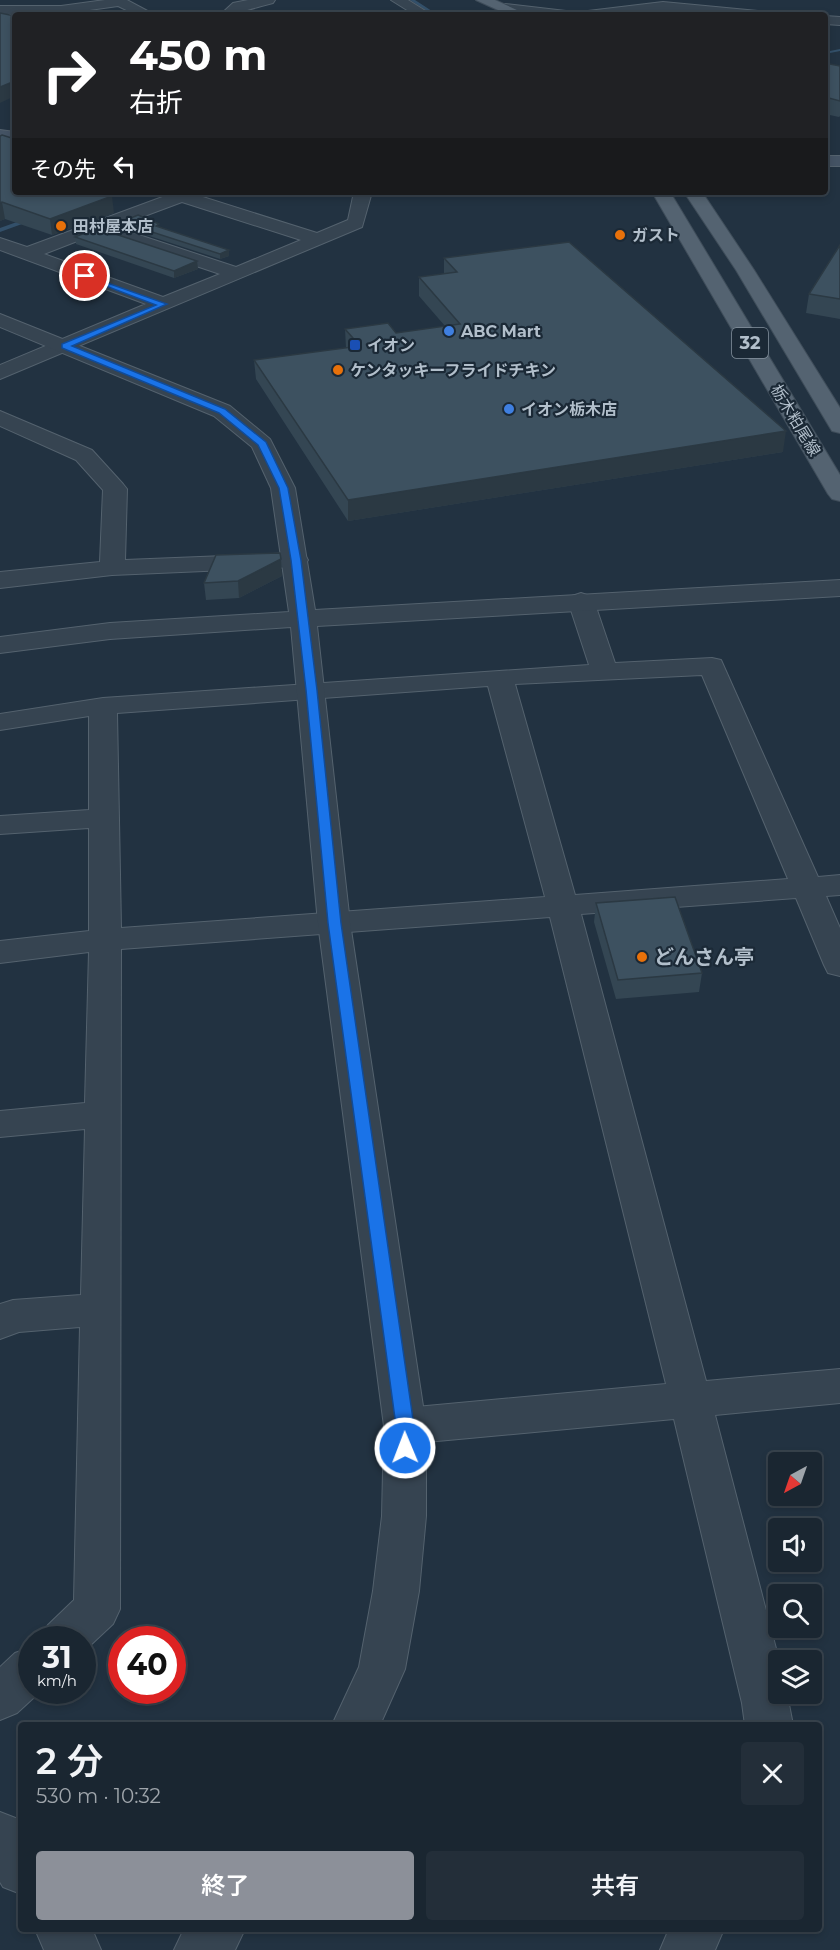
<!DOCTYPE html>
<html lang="ja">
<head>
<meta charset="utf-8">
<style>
  body { margin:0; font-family:Montserrat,"Noto Sans JP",sans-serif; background:#232e39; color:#f1f3f6; height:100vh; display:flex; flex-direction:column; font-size:22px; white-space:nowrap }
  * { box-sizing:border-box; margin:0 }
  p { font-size:20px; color:#9fa5ab }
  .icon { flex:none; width:33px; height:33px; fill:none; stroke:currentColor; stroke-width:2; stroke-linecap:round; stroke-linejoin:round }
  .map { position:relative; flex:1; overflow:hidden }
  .drawer { position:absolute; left:18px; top:1722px; width:804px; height:210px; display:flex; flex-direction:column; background:#1a2631; border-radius:6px; box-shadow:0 3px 9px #0003,0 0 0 2px #38434d }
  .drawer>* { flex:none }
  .banner { position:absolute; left:12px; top:12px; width:816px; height:183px; border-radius:6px; box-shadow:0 3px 9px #0003,0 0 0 2px #38434d; background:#202124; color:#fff; overflow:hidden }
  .needle { width:39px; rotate:220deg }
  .controls { position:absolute; left:768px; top:1452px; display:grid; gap:12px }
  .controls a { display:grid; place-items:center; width:54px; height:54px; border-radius:6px; background:#1a2631; box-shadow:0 3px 9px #0003,0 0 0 2px #38434d; font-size:30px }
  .speed { position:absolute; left:18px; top:1626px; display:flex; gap:12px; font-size:30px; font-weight:700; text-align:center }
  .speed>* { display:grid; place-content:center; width:78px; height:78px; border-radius:50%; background:#1a2631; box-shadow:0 3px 9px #0003,0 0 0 2px #38434d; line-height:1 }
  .speed small { font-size:15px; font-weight:400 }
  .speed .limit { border:9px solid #d22; background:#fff; color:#111 }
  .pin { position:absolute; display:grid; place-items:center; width:51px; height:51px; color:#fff; margin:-26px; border:3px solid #fff; border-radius:50%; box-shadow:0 2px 6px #0007 }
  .me { position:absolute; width:66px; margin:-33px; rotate:359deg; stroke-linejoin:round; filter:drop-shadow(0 0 4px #0008) }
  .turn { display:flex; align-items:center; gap:21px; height:126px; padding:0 18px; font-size:27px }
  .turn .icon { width:78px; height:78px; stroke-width:2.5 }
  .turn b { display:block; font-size:42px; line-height:51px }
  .then { display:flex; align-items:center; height:57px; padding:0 18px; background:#0003; gap:12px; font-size:22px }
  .round { display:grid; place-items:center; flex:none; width:63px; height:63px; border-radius:6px; background:#232e39 }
  .head { display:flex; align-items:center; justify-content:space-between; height:102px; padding:0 18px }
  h1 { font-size:36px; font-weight:600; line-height:45px }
  .action { display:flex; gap:12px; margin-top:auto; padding:12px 18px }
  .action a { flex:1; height:69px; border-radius:6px; background:#8c9099; color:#fff; font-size:24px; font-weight:600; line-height:69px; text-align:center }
  .action a+a { background:#232e39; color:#f1f3f6 }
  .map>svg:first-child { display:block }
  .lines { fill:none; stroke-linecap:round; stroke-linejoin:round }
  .stream { fill:#33506a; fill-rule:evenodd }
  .minor-casing { stroke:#54626e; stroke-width:2 }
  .tertiary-casing { stroke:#54626e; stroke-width:2 }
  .secondary-casing { stroke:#54626e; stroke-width:2 }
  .primary-casing { stroke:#3f4d5a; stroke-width:2 }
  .minor { fill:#364451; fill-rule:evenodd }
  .tertiary { fill:#364451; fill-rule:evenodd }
  .secondary { fill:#445364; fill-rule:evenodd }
  .primary { fill:#546371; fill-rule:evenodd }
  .wall { fill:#344653 }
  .shaded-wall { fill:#2b3943 }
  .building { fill:#3d5160; stroke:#2b3943; stroke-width:1.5 }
  .route { fill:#1a73e8; stroke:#114b97; stroke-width:1.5 }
  .food-dot { fill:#e8710a; stroke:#1b2936; stroke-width:2 }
  .shop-dot { fill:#3f7fe0; stroke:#1b2936; stroke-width:2 }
  .transit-dot { fill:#1a4fb4; stroke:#1b2936; stroke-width:2 }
  .labels { text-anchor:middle; stroke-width:4.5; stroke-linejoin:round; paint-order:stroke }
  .far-poi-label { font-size:16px; font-weight:bold; fill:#b2bfcb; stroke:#1b2936; text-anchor:start }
  .far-street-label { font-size:16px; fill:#b2bfcb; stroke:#1b2936 }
  .shield { fill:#1b2936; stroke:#85929e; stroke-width:1.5 }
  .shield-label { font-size:18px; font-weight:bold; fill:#b2bfcb }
  .poi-label { font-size:20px; font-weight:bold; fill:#b2bfcb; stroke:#1b2936; text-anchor:start }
</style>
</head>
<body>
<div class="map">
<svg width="840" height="1950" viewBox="0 0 840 1950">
  <rect width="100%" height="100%" fill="#223241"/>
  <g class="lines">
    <!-- stream -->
    <path class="stream" d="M410,0h5l23,15h-5z
      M840,49v2l-15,3v-2z
      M31,217l3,2 -1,1 -33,12v-4z"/>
    <defs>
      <path id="minor" d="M105,0h22l28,15h-18l-19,-9 -57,8h-61v-8h61z
        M248,0h27l-2,3c-17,4 -38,12 -53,12l13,-12z
        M391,0h17l24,15h-17z
        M663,2l95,9 7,4h-51l-51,-5 -41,5h-41l7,-4z
        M505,4l61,7 7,4h-43l-30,-4v-6z
        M825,16l15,1v8l-15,-1z
        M176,192h11l130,41 31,-13 6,-28h18l-10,35 -362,152v-14l146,-61 -146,-54v-12l27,9zM182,202l119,38 -65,27 -121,-40zM98,233l122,41 -57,23 -119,-43z
        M0,411l92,39 31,34 4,5 -2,71 171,-7 9,2 3,5 -3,5 -9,2 -184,8 -112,13v-16l100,-10 3,-72 -27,-30 -76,-34z
        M581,593l9,3 4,5 21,62 97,-5 9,2 97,217 22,-2v20l-14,1 14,32v48l-12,-3 -4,-8 -28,-67 -215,16 125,467 134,-12v34l-125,12 64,245 -1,34h9l6,31h-48l-3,-22 -68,-284 -269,25 -15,-5 -6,-13 6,-13 15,-5 261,-24 -116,-467 -429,32 -1,660 -7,15 -31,29v-13h-41l7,-15 26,-25 6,-273 -61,5 -19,7v-35l13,-4 68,-5 4,-166 -85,8v-26l85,-8 4,-151 -89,11v-22l89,-10v-103l-89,6v-18l89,-6v-94l-89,14v-16l103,-16 486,-33 -21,-64 4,-5zM702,675l86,204 -213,16 -60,-211zM488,686l57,211 -424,31 -4,-215z
        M32,1647v43h10l-25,23 -17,7v-53l15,-14z
        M0,1812l18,7 3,5v70l-18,-7 -3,-5z
        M35,1929h57l9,21h-57z
        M669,1929h55l-9,21h-55z"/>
      <path id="tertiary" d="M0,314l230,92 40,33 25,49 20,122 525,-30v16l-523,30 33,297 76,503v90l-7,75 -14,78 -25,56h-48l27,-58 14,-76 9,-75 2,-90 -66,-503 -27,-296 -181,12 -110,14v-16l110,-14 179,-11 -18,-124 -19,-41 -38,-31 -214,-89z
        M184,1929h61l-10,21h-61z"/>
      <path id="secondary" d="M0,130l15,2v10l-15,-2z
        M825,156h15v10h-15z"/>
      <path id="primary" d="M476,0h19l33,15h-19z
        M652,192h18l170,283v26l-8,-2 -4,-5z
        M684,192h18l52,78 86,138v25l-8,-2 -3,-5 -93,-156z"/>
    </defs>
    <!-- minor casing -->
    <use href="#minor" class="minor-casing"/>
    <!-- tertiary casing -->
    <use href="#tertiary" class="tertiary-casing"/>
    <!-- secondary casing -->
    <use href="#secondary" class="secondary-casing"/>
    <!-- primary casing -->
    <use href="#primary" class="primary-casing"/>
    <!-- minor -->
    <use href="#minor" class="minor"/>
    <!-- tertiary -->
    <use href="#tertiary" class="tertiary"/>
    <!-- secondary -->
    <use href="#secondary" class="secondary"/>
    <!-- primary -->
    <use href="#primary" class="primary"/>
  </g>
  <!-- wall -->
  <path class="wall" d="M825,63l15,3v50l-1,1 -14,-3z
    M0,136l114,77 -62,22 -47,-16 -5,2z
    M121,222l39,5 69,29 -9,3 -98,-32z
    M75,237l122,24 1,8 -24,9 -98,-34z
    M840,245v74l-34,-6 3,-19z
    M444,258l339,194 -435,69 -92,-142 -2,-19 92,-12 -1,-19 51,4 49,-7 -26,-30v-19l25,-3z
    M282,576l-43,22 -33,2 -2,-17z
    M596,903l106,70 -3,19 -83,7 -22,-77z"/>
  <!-- shaded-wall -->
  <path class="shaded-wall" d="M15,81v15l-15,7v-16z
    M112,196l2,17 -62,22 -2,-16z
    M2,202l3,17 -5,2v-18z
    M229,250v6l-9,3v-5z
    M197,261l1,8 -24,9v-7z
    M786,431l-3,21 -435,69v-21z
    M281,559l1,17 -43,22 -1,-17z"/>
  <!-- building -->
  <path class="building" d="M0,13l15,3v65l-15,6z
    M825,63l15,3v35l-15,-4z
    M2,135l13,4v53h85l12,4 -62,23 -48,-17 -2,1v-67z
    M138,215l21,9 -3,2 73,24 -9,4 -99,-32z
    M97,228l100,33 -23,10 -99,-34z
    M569,242l217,189 -438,69 -94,-140 106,-14 -15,-17 43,-6 8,10 64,-9 -41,-47 38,-5 -13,-14z
    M840,245v54l-31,-5z
    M280,553l1,6 -43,22 -34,2 12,-28z
    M675,897l27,76 -84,7 -22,-77z"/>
  <!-- route -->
  <path class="route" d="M82,274l85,30 -95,42 153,63 41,33 22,46 13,72 16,130 24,233 73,503 -3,28 -6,2 -6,-2 -3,-6v-22l-68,-503 -22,-233 -15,-130 -12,-72 -21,-43 -39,-32 -157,-65v-4l94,-39 -74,-28z"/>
  <!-- markers -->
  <g class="food-dot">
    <circle cx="61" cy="226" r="6"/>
    <circle cx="620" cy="235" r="6"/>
    <circle cx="338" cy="370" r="6"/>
    <circle cx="642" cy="957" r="6"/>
  </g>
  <g class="shop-dot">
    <circle cx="449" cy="331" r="6"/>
    <circle cx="509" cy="409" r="6"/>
  </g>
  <rect class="transit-dot" x="349" y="339" width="12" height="12" rx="3"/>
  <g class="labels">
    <!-- far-poi labels -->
    <g class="far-poi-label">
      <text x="73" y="232">田村屋本店</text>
      <text x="632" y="241">ガスト</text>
      <text x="461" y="337">ABC Mart</text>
      <text x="367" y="351">イオン</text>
      <text x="350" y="376">ケンタッキーフライドチキン</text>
      <text x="521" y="415">イオン栃木店</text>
    </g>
    <!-- far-street labels -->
    <g class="far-street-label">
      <text transform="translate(796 420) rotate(59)" y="6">栃木粕尾線</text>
    </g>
    <!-- shield labels -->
    <rect class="shield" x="732" y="328" width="36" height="30" rx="4.5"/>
    <g class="shield-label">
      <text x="750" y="349">32</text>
    </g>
    <!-- poi labels -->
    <g class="poi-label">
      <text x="654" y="964">どんさん亭</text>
    </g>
  </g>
</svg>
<div class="controls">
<a><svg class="needle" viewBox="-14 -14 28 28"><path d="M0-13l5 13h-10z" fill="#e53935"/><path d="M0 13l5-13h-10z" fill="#9fa5ab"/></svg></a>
<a><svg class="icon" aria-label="sound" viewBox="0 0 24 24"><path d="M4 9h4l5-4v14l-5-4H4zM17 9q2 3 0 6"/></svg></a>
<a><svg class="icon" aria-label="search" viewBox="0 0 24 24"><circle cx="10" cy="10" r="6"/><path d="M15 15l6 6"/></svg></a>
<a><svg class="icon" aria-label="layers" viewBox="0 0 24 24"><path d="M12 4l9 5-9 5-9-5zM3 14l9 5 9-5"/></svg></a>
</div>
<div class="speed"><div>31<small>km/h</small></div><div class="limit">40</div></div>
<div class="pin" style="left:85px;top:276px;background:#d93025"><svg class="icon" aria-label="arrive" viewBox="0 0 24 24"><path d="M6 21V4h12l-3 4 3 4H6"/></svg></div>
<svg class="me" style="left:405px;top:1448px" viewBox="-20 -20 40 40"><circle r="17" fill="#1a73e8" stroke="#fff" stroke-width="3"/><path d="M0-11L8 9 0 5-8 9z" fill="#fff"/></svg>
<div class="banner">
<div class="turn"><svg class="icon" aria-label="right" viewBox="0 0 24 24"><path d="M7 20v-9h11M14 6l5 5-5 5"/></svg><div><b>450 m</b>右折</div></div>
<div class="then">その先<svg class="icon" aria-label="left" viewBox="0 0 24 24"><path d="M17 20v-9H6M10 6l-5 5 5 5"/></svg></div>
</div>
<section class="drawer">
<div class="head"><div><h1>2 分</h1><p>530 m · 10:32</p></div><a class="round"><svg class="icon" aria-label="close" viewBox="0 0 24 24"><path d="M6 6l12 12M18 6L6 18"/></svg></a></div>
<div class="action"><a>終了</a><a>共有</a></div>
</section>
</div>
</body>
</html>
